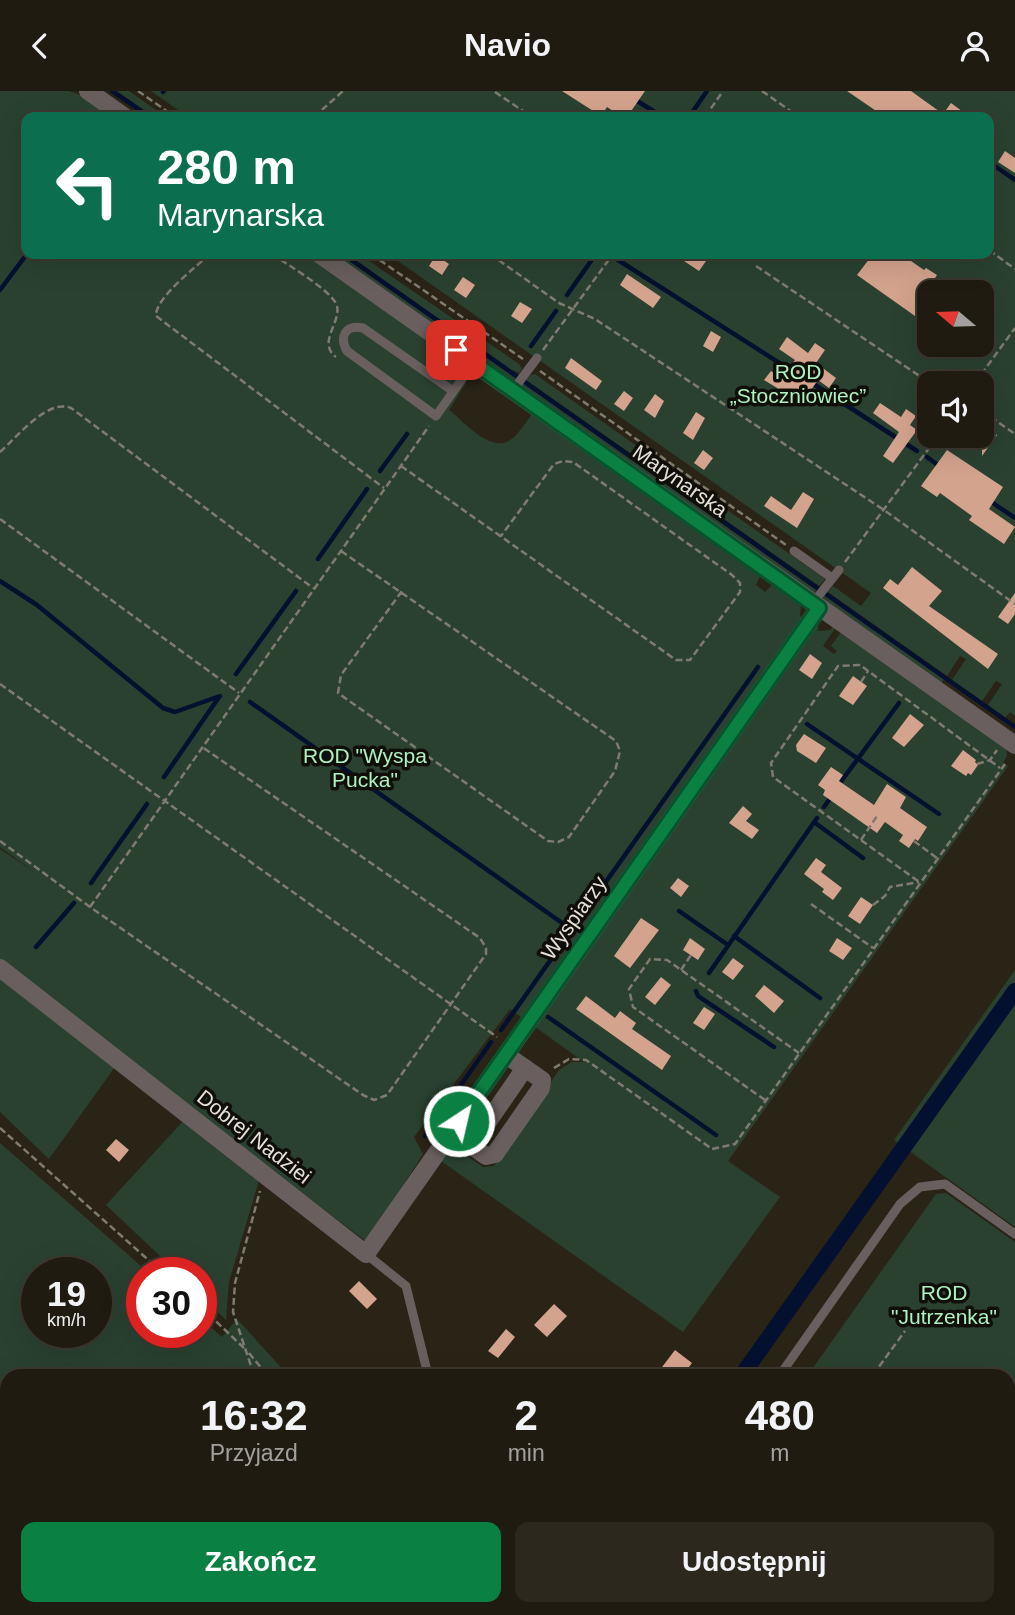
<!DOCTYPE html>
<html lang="pl">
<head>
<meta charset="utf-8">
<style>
  body { margin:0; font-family:Arial,sans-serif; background:#2d281e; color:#f1f3f6; height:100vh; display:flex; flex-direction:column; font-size:26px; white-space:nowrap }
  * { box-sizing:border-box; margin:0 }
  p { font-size:23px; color:#a2a19f }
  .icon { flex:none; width:38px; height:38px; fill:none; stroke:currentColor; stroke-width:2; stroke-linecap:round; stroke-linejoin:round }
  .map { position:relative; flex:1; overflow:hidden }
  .drawer { position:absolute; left:0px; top:1278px; width:1015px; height:247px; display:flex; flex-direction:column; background:#201b10; border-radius:21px 21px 0 0; box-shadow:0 7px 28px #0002,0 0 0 2px #3d3930 }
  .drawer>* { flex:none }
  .guide { position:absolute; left:21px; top:21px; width:973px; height:147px; border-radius:14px; box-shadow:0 7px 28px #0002,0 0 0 2px #3d3930; background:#0b6e4f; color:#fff; overflow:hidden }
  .needle { width:46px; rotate:289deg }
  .buttons { position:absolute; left:917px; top:189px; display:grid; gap:14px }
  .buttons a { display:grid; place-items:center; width:77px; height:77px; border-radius:14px; background:#201b10; box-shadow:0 7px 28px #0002,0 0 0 2px #3d3930; font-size:35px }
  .speed { position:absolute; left:21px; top:1166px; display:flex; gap:14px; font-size:35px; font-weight:700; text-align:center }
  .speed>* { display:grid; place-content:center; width:91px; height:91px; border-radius:50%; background:#201b10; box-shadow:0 7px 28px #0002,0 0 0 2px #3d3930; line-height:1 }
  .speed small { font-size:18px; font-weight:400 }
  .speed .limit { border:10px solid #d22; background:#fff; color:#111 }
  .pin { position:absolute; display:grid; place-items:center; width:60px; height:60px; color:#fff; margin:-30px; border-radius:14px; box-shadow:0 4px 10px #0006 }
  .me { position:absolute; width:77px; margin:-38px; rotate:35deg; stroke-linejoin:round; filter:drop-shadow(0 0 5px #0008) }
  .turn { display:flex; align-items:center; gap:24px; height:147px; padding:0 21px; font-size:32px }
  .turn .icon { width:91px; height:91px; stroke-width:2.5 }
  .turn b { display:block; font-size:49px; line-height:60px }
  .eta { display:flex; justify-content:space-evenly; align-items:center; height:119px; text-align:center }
  .eta b { font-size:42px; font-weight:800; line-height:49px }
  .primary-button { display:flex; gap:14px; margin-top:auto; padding:14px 21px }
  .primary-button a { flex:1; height:80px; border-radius:14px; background:#0b8043; color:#fff; font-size:28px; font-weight:800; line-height:80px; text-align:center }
  .primary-button a+a { background:#2d281e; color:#f1f3f6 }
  header { display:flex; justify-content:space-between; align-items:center; height:91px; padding:0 21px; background:#201b10; font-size:32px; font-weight:800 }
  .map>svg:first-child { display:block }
  .green { fill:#2a4130; fill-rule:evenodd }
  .water { fill:#04102f }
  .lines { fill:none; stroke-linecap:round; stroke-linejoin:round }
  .stream { stroke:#04102f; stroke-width:4.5 }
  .canal { stroke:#04102f; stroke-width:16 }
  .building { fill:#d4a38e }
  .path { stroke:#807b6f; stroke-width:2.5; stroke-dasharray:7 3.5; stroke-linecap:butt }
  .lane { stroke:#685f5e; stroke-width:9 }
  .street { stroke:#685f5e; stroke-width:18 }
  .route-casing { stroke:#07532c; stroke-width:18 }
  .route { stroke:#0b8043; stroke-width:12 }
  .labels { text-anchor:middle; stroke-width:7; stroke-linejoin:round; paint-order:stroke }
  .park-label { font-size:21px; fill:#aef1bf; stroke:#100e08 }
  .street-label { font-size:21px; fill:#e6e2d9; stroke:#100e08 }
</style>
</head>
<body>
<header><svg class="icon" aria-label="back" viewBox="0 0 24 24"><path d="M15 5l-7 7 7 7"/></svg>Navio<svg class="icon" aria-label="person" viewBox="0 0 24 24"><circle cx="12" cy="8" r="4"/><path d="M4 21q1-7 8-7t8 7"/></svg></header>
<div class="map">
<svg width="1015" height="1524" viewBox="0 0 1015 1524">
  <rect width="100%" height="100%" fill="#2a2416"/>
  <!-- green -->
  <path class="green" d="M0,0h69l17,6 28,20h-88v137h282l134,95 -4,6 9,6 2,-3 12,8 -2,7 -9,-7 -3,4 19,13 -17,27c16,12 43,46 64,28 8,-7 14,-18 21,-26l227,162 -5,11 9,7 7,-7h3l26,19 -1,12 19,12 -2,3 14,-1 2,-5 3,2 -13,19 11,8 3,-3 -6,-5 11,-15 164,117 1,7 -4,8 5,3 -280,395 52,36 -97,135 -242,-171 10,-16 32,22 11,-1 65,-96 13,-8h12l-74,-53 -96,128 9,17 -56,88 -105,-79 -147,-96 -66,92 -49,-47v-263l36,24 -36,-26z
    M117,0h12l37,26h-12z
    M151,0h864v625l-5,-4 -5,6 -17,-13 14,-21 -6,-3 -14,20 -30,-21 14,-21 -6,-3 -13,20 -119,-84 5,-6 28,20 10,-13 -483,-339h601v-137h-801zM929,201h53v53h-53zM929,292h53v53h-53z
    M330,163h9l177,124 -4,5z
    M347,163h12l160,110 3,5 -3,4 -9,-4z
    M535,283l290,205 -6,7 -293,-206 5,-5z
    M523,292l293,207 -4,5 -293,-207z
    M825,505l119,83 -4,6 -119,-83z
    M1015,879v257l-121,-87z
    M185,1028l75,58 -31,105 -3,38 -25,-24v-24h-24l-71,-67z
    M0,1052l148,129h-6v60h59v-13l21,18 15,-18 51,56h-281v172l-7,-10zM37,1181h59v60h-59z
    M946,1102l69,49v373h-366v-7h359v-233h-200l128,-181z
    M42,1517h298l-2,7h-293z
    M472,1517h88l-4,7h-90z"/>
  <!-- water -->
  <path class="water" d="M0,1446l7,10v61h35l3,7h-45z"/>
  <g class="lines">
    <!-- stream -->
    <path class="stream" d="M112,0l38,26
      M163,1l1,-1
      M634,8l29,18
      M689,26l18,-26
      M989,71l26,18
      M343,163l672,473
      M860,163l14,9
      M618,169l174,111
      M0,199l27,-36
      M567,204l29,-41
      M531,255l25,-35
      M812,292l105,68
      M927,366l12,9
      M380,380l27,-37
      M990,410l25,17
      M318,468l49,-70
      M0,490l37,24 126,103 12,4 45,-16
      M236,583l60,-83
      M250,611l322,228
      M807,633l132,90
      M164,686l55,-80
      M837,696l62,-84
      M824,716l7,-10
      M814,731l49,36
      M91,792l56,-79
      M679,820l49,34
      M734,845l86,62
      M36,856l38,-44
      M709,882l108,-155
      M696,900l2,5 76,51
      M548,926l168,118
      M501,939l257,-363
      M425,1045l66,-94"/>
    <!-- canal -->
    <path class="canal" d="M742,1284l273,-384
      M572,1524l5,-7"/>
  </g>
  <!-- building -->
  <path class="building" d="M562,0h83l-18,26h-5l-15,-10 -6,9z
    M847,0h64l32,23 8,-11 19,14h-85z
    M1005,60l10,7v15l-17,-11z
    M689,163h22l-12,17 -15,-10z
    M873,163h28l23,16 2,-2 11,7 -4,6 17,11h-21v27l-11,-8 -3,5 -58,-41z
    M436,164l13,9 -7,11 -13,-9z
    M627,183l34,23 -8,11 -33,-23z
    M463,186l12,8 -9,13 -12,-8z
    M520,211l12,7 -10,14 -11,-7z
    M986,225l10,7 -14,20v-21z
    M711,240l10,6 -8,15 -10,-6z
    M787,246l21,16 7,-10 10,7 -9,13 20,15 -7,10 -11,-8 -16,23 -38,-23 7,-9 11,8 13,-19 -16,-11z
    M946,254h31l-10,14z
    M571,267l31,23 -6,9 -31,-22z
    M624,300l9,7 -9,13 -10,-7z
    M655,303l9,7 -9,17 -11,-8z
    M880,312l21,14 5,-8 10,7 -6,9 7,5 -24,33 -10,-7 16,-24 -26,-19z
    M696,321l9,6 -12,22 -10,-7z
    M982,333l15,11 -15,21z
    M703,359l10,8 -9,12 -10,-7z
    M947,359l56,37 -14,22 26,18 -11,17 -35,-24 3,-4 -32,-23 -3,4 -16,-11z
    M803,401l11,7 -17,29 -33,-22 7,-10 20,14z
    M912,476l30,24 -13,15 69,48 -10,15 -105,-81 7,-9 8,6z
    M1015,502v21l-7,10 -10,-7z
    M810,563l12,9 -10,16 -13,-9z
    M853,585l14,10 -14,19 -14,-9z
    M910,623l14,11 -20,22 -12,-9z
    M804,643l22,14 -10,15 -19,-12 -1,-6z
    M963,659l13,10 -1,2 3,3 -7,10 -3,-2 -2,3 -15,-10z
    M831,676l12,8 -4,6 35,24 13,-21 19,13 -6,11 27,19 -9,14 -3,-2 -6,9 -10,-7 4,-6 -18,-13 -8,11 -54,-38 2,-5 -7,-5z
    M743,715l9,8 -6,7 13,9 -7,9 -23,-16z
    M816,767l10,7 -5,7 21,16 -9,12 -11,-8 2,-3 -20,-15z
    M678,787l11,8 -8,11 -11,-9z
    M861,806l12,8 -13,19 -12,-8z
    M641,827l18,12 -29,38 -16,-12z
    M690,847l15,11 -7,11 -15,-10z
    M837,847l15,10 -9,12 -14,-9z
    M733,867l11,8 -11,14 -11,-8z
    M661,886l10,8 -16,20 -10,-8z
    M764,894l20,16 -10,12 -19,-17z
    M586,905l29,22 5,-7 16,12 -4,6 39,27 -9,14 -86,-61z
    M704,916l11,7 -11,16 -11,-7z
    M116,1048l13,11 -10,12 -13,-12z
    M359,1190l18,18 -10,10 -18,-18z
    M554,1213l13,12 -20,21 -13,-12z
    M506,1238l9,8 -17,21 -10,-7z
    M675,1259l17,13 -9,12h-27z"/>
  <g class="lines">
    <!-- path -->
    <path class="path" d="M138,0l37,26
      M762,0l37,26
      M495,1l37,25
      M314,26l29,-26
      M705,26l18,-26
      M989,159l26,19
      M210,163c-14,13 -55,44 -54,62l228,172
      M272,163c14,10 61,37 65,52 4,17 -20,37 -1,51
      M371,163l152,105
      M490,163l69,49 36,16 289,191 131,94
      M756,175l174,117
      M543,259l70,-96
      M540,280l246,174
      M975,292l40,-55
      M982,320l33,23
      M0,361c17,-15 48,-54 71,-44l242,180
      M401,375l275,194h14l50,-68v-9l-8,-8 -159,-113 -10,-1 -9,3 -53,72
      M0,428l239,174
      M341,460l275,190 4,10 -5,20 -46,66 -11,5 -10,-1 -210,-148 3,-18 61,-84
      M845,471l93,-126
      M861,591l7,-11
      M0,593l497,353
      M977,673l13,-4 7,-10
      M861,749l16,-24
      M0,750l90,66 273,188 11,5 13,-5 99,-141v-6l-6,-10 -278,-191
      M914,750l23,17
      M918,790l-145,-104 -2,-14 67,-97 22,-1 140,103
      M811,813l62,44
      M873,814l12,-9 5,-9 29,-5
      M90,816l339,-481
      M681,879l10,-15
      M554,977l15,-9 17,1 126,89 23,-5 270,-380
      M765,1009l-132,-93 -4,-18 21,-30 17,1 132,93
      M0,1037l162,144
      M201,1216l43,41
      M249,1262l18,22
      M254,1284l-21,-63 2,-29 25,-92
      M873,1284l32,-44
      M325,1524l1,-7
      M703,1524l5,-7"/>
    <!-- lane -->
    <path class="lane" d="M513,299l24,-32
      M453,300l-90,-63c-18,-4 -24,9 -16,23l89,65 38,-54
      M794,460l38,27
      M813,512l26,-33
      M366,1163l40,32 22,89
      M780,1284l120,-171 20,-17 25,-3 70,50
      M457,1524l6,-7
      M642,1524v-7"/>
    <!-- street -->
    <path class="street" d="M88,0l37,26
      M319,163l696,491
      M0,877l366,286 453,-646
      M512,968l30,21 -1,8 -46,66 -9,2 -10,-7v-10l49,-71"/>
  </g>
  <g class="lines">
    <defs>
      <path id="route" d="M456,259l363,258 -360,513"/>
    </defs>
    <!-- route casing -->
    <use href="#route" class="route-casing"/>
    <!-- route -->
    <use href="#route" class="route"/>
  </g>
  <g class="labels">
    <!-- park labels -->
    <g class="park-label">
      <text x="798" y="288">ROD<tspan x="798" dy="24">„Stoczniowiec”</tspan></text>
      <text x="365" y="672">ROD "Wyspa<tspan x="365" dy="24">Pucka"</tspan></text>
      <text x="944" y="1209">ROD<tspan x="944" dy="24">"Jutrzenka"</tspan></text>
    </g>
    <!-- street labels -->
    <g class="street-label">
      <text transform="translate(680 390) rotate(35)" y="7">Marynarska</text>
      <text transform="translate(574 827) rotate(-55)" y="7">Wyspiarzy</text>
      <text transform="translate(254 1046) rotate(38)" y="7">Dobrej Nadziei</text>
    </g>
  </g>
</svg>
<div class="buttons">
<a><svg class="needle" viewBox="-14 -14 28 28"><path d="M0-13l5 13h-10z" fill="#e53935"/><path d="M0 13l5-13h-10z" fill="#a2a19f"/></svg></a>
<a><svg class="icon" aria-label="sound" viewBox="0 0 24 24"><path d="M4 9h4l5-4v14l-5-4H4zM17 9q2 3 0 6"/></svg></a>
</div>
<div class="speed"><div>19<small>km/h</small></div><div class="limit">30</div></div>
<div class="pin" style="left:456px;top:259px;background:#d93025"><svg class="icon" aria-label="arrive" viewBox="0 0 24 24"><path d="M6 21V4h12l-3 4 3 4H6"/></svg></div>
<svg class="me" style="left:459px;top:1030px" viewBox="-20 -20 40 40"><circle r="17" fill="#0b8043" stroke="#fff" stroke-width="3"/><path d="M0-11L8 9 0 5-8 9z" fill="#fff"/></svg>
<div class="guide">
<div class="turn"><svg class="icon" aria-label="left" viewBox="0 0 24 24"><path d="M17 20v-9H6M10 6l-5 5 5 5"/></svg><div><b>280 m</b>Marynarska</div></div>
</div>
<section class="drawer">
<div class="eta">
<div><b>16:32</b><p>Przyjazd</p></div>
<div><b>2</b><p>min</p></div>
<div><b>480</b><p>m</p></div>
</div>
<div class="primary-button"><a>Zakończ</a><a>Udostępnij</a></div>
</section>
</div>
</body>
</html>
